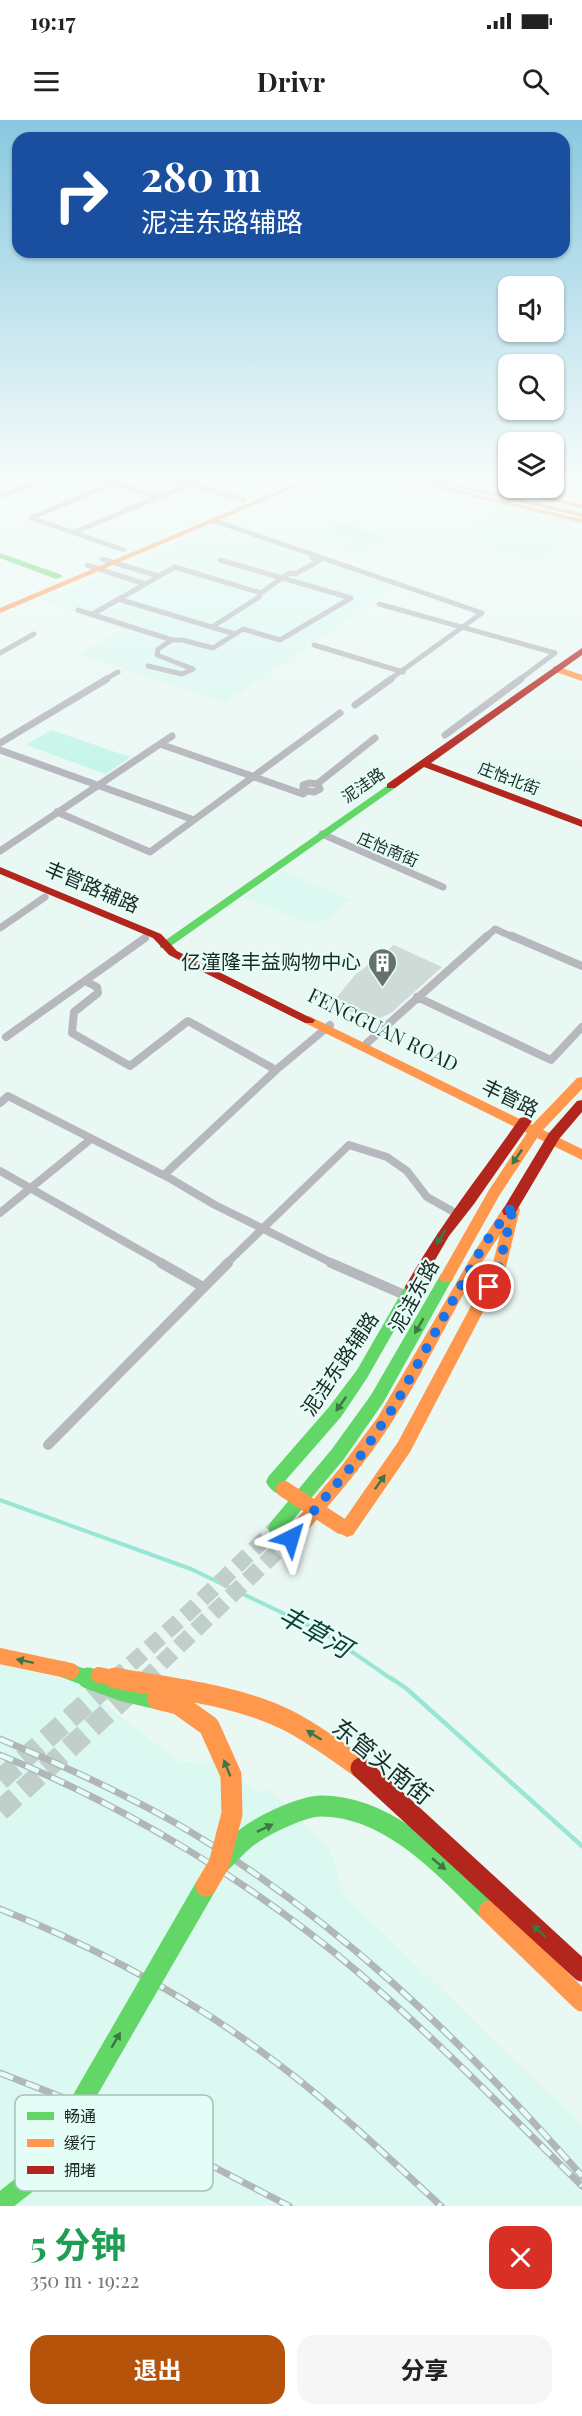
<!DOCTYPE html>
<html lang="zh">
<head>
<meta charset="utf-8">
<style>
  body { margin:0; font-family:"Playfair Display","Noto Sans SC",serif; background:#f6f6f6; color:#222; height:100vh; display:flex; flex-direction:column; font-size:22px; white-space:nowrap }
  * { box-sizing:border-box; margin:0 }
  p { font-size:20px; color:#767676 }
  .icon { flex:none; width:33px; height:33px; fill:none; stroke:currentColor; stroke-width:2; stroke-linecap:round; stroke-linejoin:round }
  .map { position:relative; height:2086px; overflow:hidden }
  .drawer { display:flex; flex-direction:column; background:#fff; flex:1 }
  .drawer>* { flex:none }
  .top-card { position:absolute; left:12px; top:12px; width:558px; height:126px; border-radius:18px; box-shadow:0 2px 4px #0004; background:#1a4fa0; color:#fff; overflow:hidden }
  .fabs { position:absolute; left:498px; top:156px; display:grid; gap:12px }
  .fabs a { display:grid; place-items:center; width:66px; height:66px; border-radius:12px; background:#fff; box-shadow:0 2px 4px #0004; font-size:30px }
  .pin { position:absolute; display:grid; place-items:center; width:51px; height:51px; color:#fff; margin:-26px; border:3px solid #fff; border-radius:50%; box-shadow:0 2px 6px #0007 }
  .me { position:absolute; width:66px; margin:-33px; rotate:40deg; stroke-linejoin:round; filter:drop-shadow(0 0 4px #0008) }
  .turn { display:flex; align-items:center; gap:21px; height:126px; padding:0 30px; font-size:27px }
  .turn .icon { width:78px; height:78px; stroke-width:2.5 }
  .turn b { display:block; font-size:42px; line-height:51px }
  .round { display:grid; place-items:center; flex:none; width:63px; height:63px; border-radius:18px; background:#f6f6f6 }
  .overview { display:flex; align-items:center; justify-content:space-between; height:102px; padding:0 30px }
  h1 { font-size:36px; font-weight:700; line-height:45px; color:#1e9e55 }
  .primary-button { display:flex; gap:12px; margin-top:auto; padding:12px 30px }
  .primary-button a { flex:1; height:69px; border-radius:18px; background:#b45309; color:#fff; font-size:24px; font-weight:700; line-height:69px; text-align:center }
  .primary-button a+a { background:#f6f6f6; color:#222 }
  .status { display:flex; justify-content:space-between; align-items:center; height:42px; padding:0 30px; background:#fff; direction:ltr }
  .status svg { height:16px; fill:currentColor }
  header { display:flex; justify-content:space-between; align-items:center; height:78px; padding:0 30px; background:#fff; font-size:27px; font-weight:700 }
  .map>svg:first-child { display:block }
  .built { fill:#dbf8f1 }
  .green { fill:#c6f5ea }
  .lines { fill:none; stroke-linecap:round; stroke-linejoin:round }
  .stream-far1 { stroke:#99e6d5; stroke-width:4 }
  .stream { stroke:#99e6d5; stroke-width:4.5 }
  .building { fill:#cedbd7 }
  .secondary-tunnel-far1 { stroke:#c1cfcb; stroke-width:16; stroke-dasharray:16 8; stroke-linecap:butt }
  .secondary-tunnel { stroke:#c1cfcb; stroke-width:21; stroke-dasharray:21 10; stroke-linecap:butt }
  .street-far3 { stroke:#b7b7be; stroke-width:5 }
  .street-far2 { stroke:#b7b7be; stroke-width:7 }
  .street-far1 { stroke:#b7b7be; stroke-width:8 }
  .street { stroke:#b7b7be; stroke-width:10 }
  .fast { fill:#63d668; fill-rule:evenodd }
  .slow { fill:#ff974d; fill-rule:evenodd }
  .jam { fill:#b3261e; fill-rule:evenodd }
  .rail-casing { stroke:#b1b7b8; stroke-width:7 }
  .rail { stroke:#e4fef7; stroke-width:4.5; stroke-dasharray:14; stroke-linecap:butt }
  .fast-bridge-far1 { stroke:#63d668; stroke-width:16 }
  .fast-bridge { stroke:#63d668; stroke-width:21 }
  .slow-bridge-far1 { stroke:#ff974d; stroke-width:16 }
  .slow-bridge { stroke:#ff974d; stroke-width:21 }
  .jam-bridge { stroke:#b3261e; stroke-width:21 }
  .oneway { fill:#3c7744 }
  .route { stroke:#1a73e8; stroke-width:10; stroke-dasharray:0 18 }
  .labels { text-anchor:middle; stroke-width:4.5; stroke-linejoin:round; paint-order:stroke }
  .far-street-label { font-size:16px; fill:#1d2926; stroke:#e4fef7 }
  .street-label { font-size:20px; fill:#1d2926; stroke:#e4fef7 }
  .poi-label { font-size:20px; fill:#1d2926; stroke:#e4fef7; text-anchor:end }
  .near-street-label { font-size:24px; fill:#1d2926; stroke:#e4fef7 }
  .near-water-label { font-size:26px; font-style:italic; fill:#0f3f37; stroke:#e4fef7 }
  .key { fill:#e4fef7; stroke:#a8beb8; stroke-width:1.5 }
  .key-label { font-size:16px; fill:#1d2926 }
</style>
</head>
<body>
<div class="status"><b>19:17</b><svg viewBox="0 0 49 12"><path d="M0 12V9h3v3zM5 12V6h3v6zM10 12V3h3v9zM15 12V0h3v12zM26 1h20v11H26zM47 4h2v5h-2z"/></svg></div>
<header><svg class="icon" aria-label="menu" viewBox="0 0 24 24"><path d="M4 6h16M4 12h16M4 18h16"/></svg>Drivr<svg class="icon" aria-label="search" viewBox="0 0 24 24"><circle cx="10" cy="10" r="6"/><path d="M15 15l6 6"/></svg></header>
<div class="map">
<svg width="582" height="2086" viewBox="0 0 582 2086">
  <rect width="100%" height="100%" fill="#eaf8f4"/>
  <!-- built -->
  <path class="built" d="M554,357h28v20l-4,3 -55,-12h31z
    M503,385l79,19v5l-43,34 -89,-21z
    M343,400l52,18 -34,19 -58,-20z
    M223,404l176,61 -175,118 -145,-49 44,-25 -79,-28z
    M283,751l67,29 -25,21h-25l-55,-24z
    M0,1544l77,19 103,79 35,-1 43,32 10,-4 61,58 15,48 238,230v81h-582z"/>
  <!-- green -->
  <path class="green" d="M344,404l42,14 -15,7 -40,-16z
    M51,610l79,27 -24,17 -80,-29z"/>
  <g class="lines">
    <!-- stream-far1 -->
    <path class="stream-far1" d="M0,1380l191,69 135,65 67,46"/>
    <!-- stream -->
    <path class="stream" d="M391,1558l16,11 175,157"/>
  </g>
  <!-- building -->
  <path class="building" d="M394,825l48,22 -51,46 -11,5 -21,-2 -26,-14 22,-27z"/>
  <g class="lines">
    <!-- secondary-tunnel-far1 -->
    <path class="secondary-tunnel-far1" d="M113,1560l76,-68 87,-84
      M144,1560l147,-142"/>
    <!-- secondary-tunnel -->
    <path class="secondary-tunnel" d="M0,1660l115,-102
      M0,1691l146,-133"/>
    <!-- street-far3 -->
    <path class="street-far3" d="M97,357l61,20
      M167,357l77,23
      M0,376l50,-19
      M212,400l270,93 -93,67
      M75,412l131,-55
      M124,430l-93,-32 98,-41
      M102,439l56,17
      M87,445l58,19
      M118,479l117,35
      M379,484l176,49 -36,27
      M78,490l94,30h10l31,8 30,-19 37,11 71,-42 -131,-38
      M91,495l84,-48 86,26 28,-20 6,1 24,-13 -7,-3
      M212,507l47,-30 2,-4
      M314,525l89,27
      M0,533l34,-19
      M148,546l34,8 11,-5 -36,-14 1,-6 14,-9
      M104,560l14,-8"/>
    <!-- street-far2 -->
    <path class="street-far2" d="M355,585l36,-26
      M445,615l76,-56
      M0,623l107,-64
      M160,624l143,50 4,-3
      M0,630l194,70 146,-107
      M309,663l9,1 2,5 -6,3 -11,-2v-5z
      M317,664l58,-46
      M57,692l93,40 44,-32
      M322,714l121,53
      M0,731l172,-115
      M0,808l45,-31
      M485,818l10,-9 20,9"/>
    <!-- street-far1 -->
    <path class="street-far1" d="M512,816l70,30
      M87,862l10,5 1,6 -24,19 -2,21 58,33 58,-45 88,49
      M417,877l134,63 31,-33
      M6,917l139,-99
      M367,923l120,-107
      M0,983l8,-7 163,83 44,26 119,59
      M0,1051l164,93
      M164,1055l112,-105 54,-45
      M0,1093l91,-74
      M226,1144l123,-119 38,12 20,14 20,26 25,14"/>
    <!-- street -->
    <path class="street" d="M161,1143l42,24
      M331,1143l76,33
      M48,1325l180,-182"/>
    <!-- fast -->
    <path class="fast" d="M0,433l62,22 1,2 -7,2 -56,-21z
      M391,663l5,3 -1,2 -227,160h-8v-4z
      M446,1153l5,1 2,4 -70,125 -39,56 -62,74 -6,2 -6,-2 -2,-5 2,-5 62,-74 39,-54 70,-121z
      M412,1161l5,2 2,4 -52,91 -26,39 -56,64 7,8 -2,5c-10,3 -20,-3 -24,-12l2,-5 61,-70 28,-37 50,-87z"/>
    <!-- slow -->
    <path class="slow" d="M311,357h9l-320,136v-5z
      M390,357h12l180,42v4z
      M413,357h12l157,36v4z
      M450,357h12l120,27v4z
      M556,546l26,9v6l-29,-10v-4z
      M309,896l223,109 45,-47 5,-1v12l-39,41 39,19v11l-45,-22 -38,58 -48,86h-10l-2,-4 50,-88 38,-57 -222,-110 -2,-3 2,-3z
      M513,1084l7,5 -14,58 -20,39 -76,146 -57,83 -6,2 -12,-6 -2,-5 2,-5 9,-1 54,-78 94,-175 8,-32c-42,60 -70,128 -110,190 -27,42 -61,80 -93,118l-6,2 -6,-2 -3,-5 3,-5 55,-65 38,-51 95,-163 31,-47z"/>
    <!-- jam -->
    <path class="jam" d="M582,528v7l-151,108 151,57v7l-158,-60 -29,21h-8v-4z
      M0,747l161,67 16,17 138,69 -2,3h-8l-136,-68 -16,-17 -153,-64z
      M582,980v12l-23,27 -45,76h-10l-2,-4 47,-78 28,-32z
      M525,997l7,4 -2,3 -56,80 -25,32 -32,55h-10l-2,-4c33,-60 76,-113 115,-169z"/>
    <defs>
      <path id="rail" d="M0,1619c59,25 117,51 172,82 158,91 290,219 410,355
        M0,1635c126,51 256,130 359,218 78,67 150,141 223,213
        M0,1789c106,42 205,97 295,168 51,40 98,85 146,129
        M0,1953l131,51 158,82"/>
    </defs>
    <!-- rail casing -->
    <use href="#rail" class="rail-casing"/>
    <!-- rail -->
    <use href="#rail" class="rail"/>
    <!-- fast-bridge-far1 -->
    <path class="fast-bridge-far1" d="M62,1549l30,11"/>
    <!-- fast-bridge -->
    <path class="fast-bridge" d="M88,1558l36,13 34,8
      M219,1744c11,-10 21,-23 34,-31 15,-10 50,-27 68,-27 69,0 123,61 168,105
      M0,2084l28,-22 23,-28 155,-268"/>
    <!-- slow-bridge-far1 -->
    <path class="slow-bridge-far1" d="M284,1369l57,37
      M0,1536l71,15
      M99,1555l25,5"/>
    <!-- slow-bridge -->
    <path class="slow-bridge" d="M115,1558c58,11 119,16 172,42 26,13 50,31 74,48
      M158,1579l20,5 31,22 22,49 1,39 -13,50 -13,22
      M489,1791l93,90"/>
    <!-- jam-bridge -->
    <path class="jam-bridge" d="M361,1648l221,203"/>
  </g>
  <!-- one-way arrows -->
  <defs><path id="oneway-solid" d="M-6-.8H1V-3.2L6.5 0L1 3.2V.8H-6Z" transform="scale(1.5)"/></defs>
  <g class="oneway">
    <use href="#oneway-solid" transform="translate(517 1037) rotate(124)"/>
    <use href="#oneway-solid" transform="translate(441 1117) rotate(121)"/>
    <use href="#oneway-solid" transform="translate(419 1206) rotate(120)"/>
    <use href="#oneway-solid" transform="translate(341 1284) rotate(125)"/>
    <use href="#oneway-solid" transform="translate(380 1362) rotate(-55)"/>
    <use href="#oneway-solid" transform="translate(25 1541) rotate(-168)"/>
    <use href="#oneway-solid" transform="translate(314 1615) rotate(-148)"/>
    <use href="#oneway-solid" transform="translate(227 1648) rotate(-112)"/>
    <use href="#oneway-solid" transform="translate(265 1708) rotate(-26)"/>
    <use href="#oneway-solid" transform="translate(439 1744) rotate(40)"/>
    <use href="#oneway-solid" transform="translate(539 1811) rotate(-137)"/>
    <use href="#oneway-solid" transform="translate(116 1920) rotate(-60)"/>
  </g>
  <!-- sky -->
  <linearGradient id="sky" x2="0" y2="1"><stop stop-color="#88c8e0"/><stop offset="0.55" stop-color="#f6fcfa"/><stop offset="1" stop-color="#f6fcfa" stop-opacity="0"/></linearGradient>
  <rect width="582" height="649" fill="url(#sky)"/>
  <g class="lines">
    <!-- route -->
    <path class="route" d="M291,1418l71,-84 33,-49 88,-159 31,-42 -15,63 -10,20"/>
  </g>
  <!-- icons -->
  <defs>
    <symbol id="building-pin" viewBox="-11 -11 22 30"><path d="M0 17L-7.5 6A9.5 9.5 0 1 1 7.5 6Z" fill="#65716e" stroke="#e4fef7"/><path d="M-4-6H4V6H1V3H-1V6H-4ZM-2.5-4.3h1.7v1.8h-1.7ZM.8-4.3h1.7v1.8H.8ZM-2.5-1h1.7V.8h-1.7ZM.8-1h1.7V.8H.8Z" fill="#fff"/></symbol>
  </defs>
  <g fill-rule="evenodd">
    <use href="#building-pin" x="366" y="826" width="33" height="45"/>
  </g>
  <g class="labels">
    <!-- far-street labels -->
    <g class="far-street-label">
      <text transform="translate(509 658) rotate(21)" y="6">庄怡北街</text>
      <text transform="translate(363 665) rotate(-35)" y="6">泥洼路</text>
      <text transform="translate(388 729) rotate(23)" y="6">庄怡南街</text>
    </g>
    <!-- street labels -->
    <g class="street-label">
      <text transform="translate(92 767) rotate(23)" y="7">丰管路辅路</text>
      <text transform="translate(383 910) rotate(26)" y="7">FENGGUAN ROAD</text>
      <text transform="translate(510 978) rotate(26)" y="7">丰管路</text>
      <text transform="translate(414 1176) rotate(-61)" y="7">泥洼东路</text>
      <text transform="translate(340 1244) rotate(-56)" y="7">泥洼东路辅路</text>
    </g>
    <!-- poi labels -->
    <g class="poi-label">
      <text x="361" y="849">亿潼隆丰益购物中心</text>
    </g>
    <!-- near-street labels -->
    <g class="near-street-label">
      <text transform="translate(382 1642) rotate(39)" y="8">东管头南街</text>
    </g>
    <!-- near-water labels -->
    <g class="near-water-label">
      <text transform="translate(315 1512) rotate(29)" y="9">丰草河</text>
    </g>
  </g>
  <!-- legend -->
  <rect x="15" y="1975" width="198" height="96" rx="9" class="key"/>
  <rect x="27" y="1992" width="27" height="8" fill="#63d668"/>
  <rect x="27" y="2019" width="27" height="8" fill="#ff974d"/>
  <rect x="27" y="2046" width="27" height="8" fill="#b3261e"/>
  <g class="key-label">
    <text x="64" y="2002">畅通</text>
    <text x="64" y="2029">缓行</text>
    <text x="64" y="2056">拥堵</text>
  </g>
</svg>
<div class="fabs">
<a><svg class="icon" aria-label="sound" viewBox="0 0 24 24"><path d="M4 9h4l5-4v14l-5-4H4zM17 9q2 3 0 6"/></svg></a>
<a><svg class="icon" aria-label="search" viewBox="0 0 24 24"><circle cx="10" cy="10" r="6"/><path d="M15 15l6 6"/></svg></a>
<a><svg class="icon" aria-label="layers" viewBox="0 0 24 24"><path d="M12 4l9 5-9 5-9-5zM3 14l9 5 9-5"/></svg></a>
</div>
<div class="pin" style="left:489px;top:1167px;background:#d93025"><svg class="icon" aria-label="arrive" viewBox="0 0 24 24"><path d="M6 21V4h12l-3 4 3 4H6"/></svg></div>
<svg class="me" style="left:291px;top:1418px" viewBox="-20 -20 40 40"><path d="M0-17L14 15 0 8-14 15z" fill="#1a73e8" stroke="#fff" stroke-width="4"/></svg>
<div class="top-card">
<div class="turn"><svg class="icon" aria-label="right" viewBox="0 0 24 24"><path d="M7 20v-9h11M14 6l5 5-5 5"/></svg><div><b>280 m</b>泥洼东路辅路</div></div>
</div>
</div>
<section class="drawer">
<div class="overview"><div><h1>5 分钟</h1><p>350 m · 19:22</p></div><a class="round" style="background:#d93025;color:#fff"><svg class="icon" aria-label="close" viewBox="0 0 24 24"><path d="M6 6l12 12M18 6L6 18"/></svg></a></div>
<div class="primary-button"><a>退出</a><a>分享</a></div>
</section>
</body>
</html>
